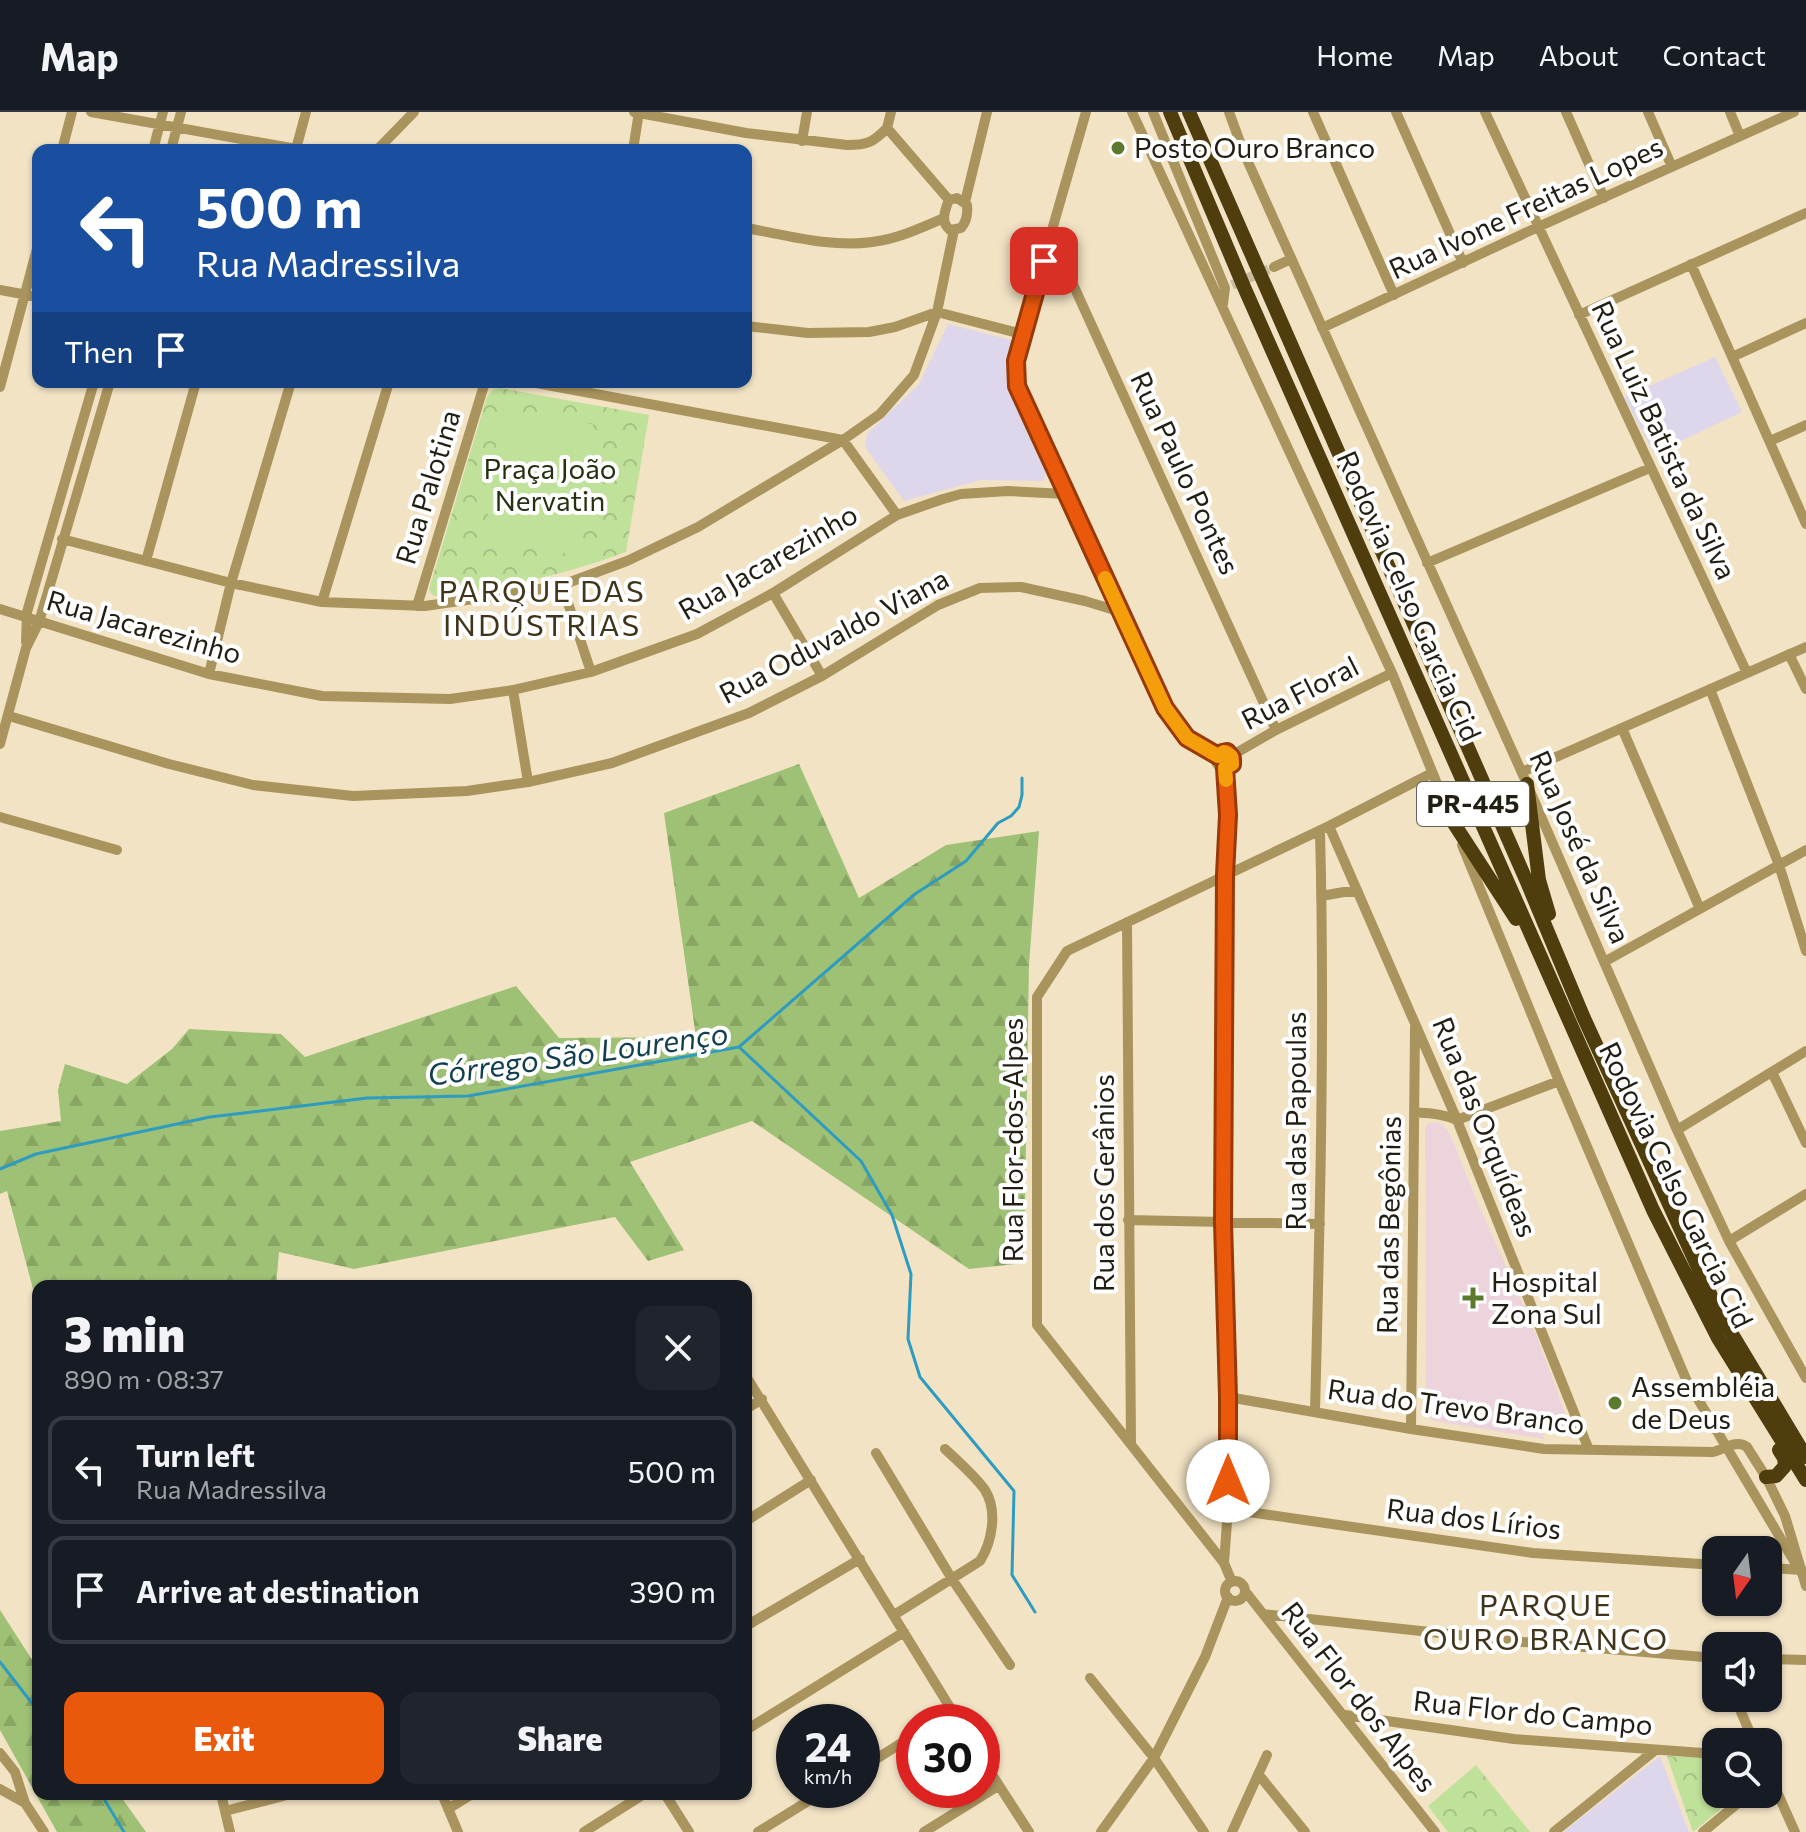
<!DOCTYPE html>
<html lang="en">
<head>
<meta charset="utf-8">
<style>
  body { margin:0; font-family:Commissioner,sans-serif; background:#20242c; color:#f1f3f6; height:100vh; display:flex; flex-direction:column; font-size:30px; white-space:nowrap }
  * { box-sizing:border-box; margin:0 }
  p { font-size:26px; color:#9ea1a6 }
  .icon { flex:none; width:44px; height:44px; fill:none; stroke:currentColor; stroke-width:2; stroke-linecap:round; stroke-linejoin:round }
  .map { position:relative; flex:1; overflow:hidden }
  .sheet { position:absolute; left:32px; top:1168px; width:720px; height:520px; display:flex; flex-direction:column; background:#171b24; border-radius:16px; box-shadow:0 2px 6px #0004 }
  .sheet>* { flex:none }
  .banner { position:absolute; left:32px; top:32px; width:720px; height:244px; border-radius:16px; box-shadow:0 2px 6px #0004; background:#1a4fa0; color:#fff; overflow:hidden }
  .needle { width:52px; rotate:194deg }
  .fabs { position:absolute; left:1702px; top:1424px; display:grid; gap:16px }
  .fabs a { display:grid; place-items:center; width:80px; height:80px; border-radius:16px; background:#171b24; box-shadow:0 2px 6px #0004; font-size:40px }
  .speed { position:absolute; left:776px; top:1592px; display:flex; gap:16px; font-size:40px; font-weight:700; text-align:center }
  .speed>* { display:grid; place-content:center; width:104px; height:104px; border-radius:50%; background:#171b24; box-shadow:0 2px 6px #0004; line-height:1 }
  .speed small { font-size:20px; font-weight:400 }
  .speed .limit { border:12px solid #d22; background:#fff; color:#111 }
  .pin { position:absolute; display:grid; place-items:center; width:68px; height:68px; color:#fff; margin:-34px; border-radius:16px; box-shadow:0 4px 12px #0006 }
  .me { position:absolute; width:88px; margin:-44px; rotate:0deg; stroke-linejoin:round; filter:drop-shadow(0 0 6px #0008) }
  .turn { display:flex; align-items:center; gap:28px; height:168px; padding:0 32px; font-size:36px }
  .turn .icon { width:104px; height:104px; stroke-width:2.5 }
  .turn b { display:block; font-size:56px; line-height:68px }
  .then { display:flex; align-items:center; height:76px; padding:0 32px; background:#0003; gap:16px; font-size:30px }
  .round { display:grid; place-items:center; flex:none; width:84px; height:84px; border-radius:16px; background:#20242c }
  .headline { display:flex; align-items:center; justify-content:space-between; height:136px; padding:0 32px }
  h1 { font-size:48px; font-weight:800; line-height:60px }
  .button { display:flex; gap:16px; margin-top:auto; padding:16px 32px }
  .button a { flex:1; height:92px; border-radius:16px; background:#ea580c; color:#fff; font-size:32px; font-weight:800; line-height:92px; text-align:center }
  .button a+a { background:#20242c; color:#f1f3f6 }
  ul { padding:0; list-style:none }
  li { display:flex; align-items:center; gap:24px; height:108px; margin:0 16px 12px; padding:0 16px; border:4px solid #363941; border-radius:16px }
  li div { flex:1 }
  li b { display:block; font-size:30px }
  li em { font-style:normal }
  header { display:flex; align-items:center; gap:48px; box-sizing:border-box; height:112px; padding:0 40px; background:#171b24; border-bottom:2px solid #363941 }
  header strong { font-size:38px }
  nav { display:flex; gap:44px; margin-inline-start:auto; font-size:28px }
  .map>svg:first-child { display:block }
  .education { fill:#ded7ec }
  .medical { fill:#ecd3dc }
  .forest { fill:url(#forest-firs) }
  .park { fill:url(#park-crowns) }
  .garden { fill:#c0e19a }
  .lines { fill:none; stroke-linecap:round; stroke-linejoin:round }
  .stream { stroke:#2e9cc0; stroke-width:3 }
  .minor-tunnel { stroke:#c9bca1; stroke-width:10; stroke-dasharray:10 5; stroke-linecap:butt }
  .minor { stroke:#aa945e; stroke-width:10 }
  .highway { stroke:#4f3d0d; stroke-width:14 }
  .route-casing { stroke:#983908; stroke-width:20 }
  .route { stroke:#ea580c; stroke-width:14 }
  .slow { stroke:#f59e0b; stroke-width:14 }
  .poi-dot { fill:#5d792d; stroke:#fff; stroke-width:3 }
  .labels { text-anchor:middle; stroke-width:8; stroke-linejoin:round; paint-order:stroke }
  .shield { fill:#fff; stroke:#65625a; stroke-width:2 }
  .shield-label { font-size:26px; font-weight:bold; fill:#231e13 }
  .poi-label { font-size:28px; fill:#231e13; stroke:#fff; text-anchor:start }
  .street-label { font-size:28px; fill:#231e13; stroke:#fff }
  .park-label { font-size:28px; fill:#253212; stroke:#fff }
  .neighbourhood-label { font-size:30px; letter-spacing:2px; fill:#40341b; stroke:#fff }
  .water-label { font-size:30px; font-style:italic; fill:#113f4f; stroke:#fff }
</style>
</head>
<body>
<header>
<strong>Map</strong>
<nav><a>Home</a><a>Map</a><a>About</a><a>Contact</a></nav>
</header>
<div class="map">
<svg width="1806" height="1720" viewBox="0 0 1806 1720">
  <defs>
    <pattern id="forest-firs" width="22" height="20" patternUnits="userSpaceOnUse" patternTransform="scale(2)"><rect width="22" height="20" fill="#9fc175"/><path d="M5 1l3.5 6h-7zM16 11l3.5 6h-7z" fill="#89a564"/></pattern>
    <pattern id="park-crowns" width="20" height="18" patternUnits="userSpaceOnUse" patternTransform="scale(2)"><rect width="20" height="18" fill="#c0e19a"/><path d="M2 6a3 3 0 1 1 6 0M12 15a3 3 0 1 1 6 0" fill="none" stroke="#a5c184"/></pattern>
  </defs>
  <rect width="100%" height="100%" fill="#f2e3c5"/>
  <!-- education -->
  <path class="education" d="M948,212l63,16 -2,36 37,98 -2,7 -63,-1 -77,21 -39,-54 2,-13 52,-50z
    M1715,245l27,55 -88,42 -30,-57z
    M1660,1644l29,76h-126z"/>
  <!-- medical -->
  <path class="medical" d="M1435,1010l7,2 7,8 27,67 59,133 33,89 -4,12 -20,-1v7l-110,-18 -6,-5 -2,-12 -1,-277 2,-3z"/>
  <!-- forest -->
  <path class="forest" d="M799,652l60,134 87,-53 93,-14 -10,134 -5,298 -55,6 -217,-148 -122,41 54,88 -36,11 -33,-44 -261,52 -75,-17 -3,34h-238v22l-31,-117 -7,3v-63l61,-10 -3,-31 7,-26 62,20 45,-35 17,-20 92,5 24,23 211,-71 43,52 137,-1 -32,-224z
    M0,1498l38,59v125h81l27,38h-89l-57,-102z"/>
  <!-- park -->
  <path class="park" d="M500,276l149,27 -23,137c-50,19 -101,31 -154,39 -13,2 -25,5 -38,5l-4,-4 -1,-3 58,-192 6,-7z
    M1667,1644l49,2v36h23l-46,38z
    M1476,1653l54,67h-82l-20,-26z"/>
  <!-- garden -->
  <path class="garden" d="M500,301l93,11 -16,132 -92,-18z"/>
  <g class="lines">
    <!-- stream -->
    <path class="stream" d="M739,935l176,-153 51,-33 32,-38 13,-7 8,-9 3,-12v-17
      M0,1057l36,-15 174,-37 157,-19 101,-2 271,-49 122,114 31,54 19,59 -3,65 12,38 94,114 -2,84 23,37
      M0,1550l38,49
      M101,1682l23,38"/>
    <!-- minor-tunnel -->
    <path class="minor-tunnel" d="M1232,173l42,-18"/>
    <!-- minor -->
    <path class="minor" d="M91,0l211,38
      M634,0l112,21 101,12c19,0 26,-2 40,-17l62,72
      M1086,0l-64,222 -6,27v18l50,115 99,214 22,30 31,18
      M1132,0l260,561 61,150
      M1153,0l72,176 -2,16
      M1229,0l15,41 283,631 150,346 52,111 77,137
      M1313,0l81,183
      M1396,0l67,151
      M1485,0l262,561
      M1566,0l38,86
      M1648,0l24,55
      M1730,0l10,24
      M887,16l4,-16
      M802,29l5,-29
      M296,37l10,-37
      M62,38l10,-38
      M153,38l10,-38
      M171,38l10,-38
      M377,38l37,-38
      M633,38l6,-38
      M957,86l10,7c1,9 0,16 -6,23l-11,2c-10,-8 -5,-20 -1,-30z
      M965,90l22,-90
      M746,116c40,7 85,20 126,14 25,-3 49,-14 72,-24
      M1051,124l225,494
      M1691,152l115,260
      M1274,155l17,-8
      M0,178l38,7
      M1579,203l227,-102
      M746,214l62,7 61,-1 26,-5 42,-15 85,22
      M1322,216l216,-101 256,-115
      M1732,245l74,-34
      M531,270l312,58 54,75
      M0,275l38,-142
      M1770,329l36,-16
      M62,427l169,44 91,19 103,4 104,-15 33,-6 65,-24 71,-34 145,-87 37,-26 34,-39 23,-63 17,-82
      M146,449l50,-179
      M1427,451l223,-95
      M562,473l29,87
      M773,481l49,83
      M322,490l67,-220
      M417,494l68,-224
      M0,497l209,65 113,22 128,3 63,-9 78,-18 106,-38 76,-41 124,-78 46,-16 18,-5 47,-3 58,3
      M26,530l1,-30 67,-230
      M1789,542l17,35
      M209,562l22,-91 60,-201
      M1710,577l69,176 27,86
      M513,578l15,92
      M9,604l160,48 84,21 100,11 114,-5 61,-9 84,-19 137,-50 73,-37 116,-71 42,-17 41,-1 64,14 36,11
      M1622,616l78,181
      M0,632l26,-96 13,-26 71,-240
      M1216 648a8 8 0 1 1 16 0a8 8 0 1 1-16 0Z
      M1231,644l45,-26 116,-57
      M1522,660l284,-125
      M0,705l117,33
      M1329,714l128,294 132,330
      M1462,733l97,236 127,298 114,192
      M1321,784l23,-4h14
      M1127,810l4,522
      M1604,850l202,-112
      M1772,960l34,71
      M1414,1001c16,-1 28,1 43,7l102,-39
      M1677,1018l129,-79
      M1128,1108l192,4
      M1729,1129l77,-47
      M746,1264l213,346
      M1228,1285l183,32 133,20 169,3c11,-3 24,-13 34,-5l19,30 19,39 21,70
      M746,1297l16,-10
      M1315,1300c5,-194 10,-388 5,-581
      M1411,1317l4,-402
      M876,1341l76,126 58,86
      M1228,1397l305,44 183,12
      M746,1409l65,-41
      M1224,1451l4,-54v-112l-5,-175 2,-347 3,-60 -3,-47
      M1768,1456l34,2
      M1225 1479a10 10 0 1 1 20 0a10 10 0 1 1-20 0Z
      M1232,1470l-8,-19 -187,-238v-328l30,-46 262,-125 103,-53
      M1245,1479l190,241
      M1263,1502l260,28 193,16
      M894,1503l86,-54c12,-19 18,-50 5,-71 -9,-13 -28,-30 -40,-41
      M746,1514l114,-67
      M1768,1547l38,1
      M1090,1566l64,80 50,74
      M1735,1586l19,44
      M1345,1603l169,24 202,15
      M936,1610l17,-11
      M746,1618l158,-98
      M0,1641l15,19 10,31
      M982,1647l47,73
      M862,1656l52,-33
      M1768,1660l27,60
      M1259,1663l46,57
      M0,1677l25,14 19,29
      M221,1682l9,38
      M442,1682l16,38
      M665,1682l24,38
      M448,1697l24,-15
      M225,1699l66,-17
      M584,1720l60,-38
      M758,1720l68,-42
      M924,1720l74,-46
      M1101,1720l53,-74 51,-101 23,-60
      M1232,1720l35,-77
      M1554,1720l100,-81
      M1703,1720l46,-38"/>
    <!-- highway -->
    <path class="highway" d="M1170,0l74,175 409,923 65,128 88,142
      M1189,0l338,770 56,134 134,293 89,148
      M1527,672l12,96 10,34
      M1451,707l65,100
      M1766,1365l10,-1 9,-10 -1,-8 -5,-8"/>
  </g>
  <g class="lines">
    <defs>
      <path id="route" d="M1044,149l-28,100 1,25 148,322 22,30 31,18 4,-3 5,-1 5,6v6l-7,4 3,47 -3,60 -2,347 5,175v84"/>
    </defs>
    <!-- route casing -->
    <use href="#route" class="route-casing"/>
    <!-- route -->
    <use href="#route" class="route"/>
    <!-- slow -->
    <path class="slow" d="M1105,466l60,130 22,30 31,18 6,-4 7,4 1,8 -7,4 1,12"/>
  </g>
  <!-- markers -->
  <g class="poi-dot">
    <circle cx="1118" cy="36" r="8"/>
    <path d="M1469 1174h8v8h8v8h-8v8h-8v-8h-8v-8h8z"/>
    <circle cx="1615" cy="1291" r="8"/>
  </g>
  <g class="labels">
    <!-- shield labels -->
    <rect class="shield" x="1417" y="670" width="112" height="44" rx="6"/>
    <g class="shield-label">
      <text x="1473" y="701">PR-445</text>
    </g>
    <!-- poi labels -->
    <g class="poi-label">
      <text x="1134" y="46">Posto Ouro Branco</text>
      <text x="1491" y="1180">Hospital<tspan x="1491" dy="32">Zona Sul</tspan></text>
      <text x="1631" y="1285">Assembléia<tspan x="1631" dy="32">de Deus</tspan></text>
    </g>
    <!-- street labels -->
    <g class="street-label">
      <text transform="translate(1526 96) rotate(-25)" y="10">Rua Ivone Freitas Lopes</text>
      <text transform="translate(1664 328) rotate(65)" y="10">Rua Luiz Batista da Silva</text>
      <text transform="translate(1185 361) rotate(65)" y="10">Rua Paulo Pontes</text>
      <text transform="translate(428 375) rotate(-73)" y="10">Rua Palotina</text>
      <text transform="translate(768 450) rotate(-30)" y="10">Rua Jacarezinho</text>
      <text transform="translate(1409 484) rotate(66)" y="10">Rodovia Celso Garcia Cid</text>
      <text transform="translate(144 515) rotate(16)" y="10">Rua Jacarezinho</text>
      <text transform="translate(834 524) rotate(-28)" y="10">Rua Oduvaldo Viana</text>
      <text transform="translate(1300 581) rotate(-27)" y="10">Rua Floral</text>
      <text transform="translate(1580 735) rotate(66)" y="10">Rua José da Silva</text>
      <text transform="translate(1296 1009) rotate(-90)" y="10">Rua das Papoulas</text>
      <text transform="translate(1485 1015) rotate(68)" y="10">Rua das Orquídeas</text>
      <text transform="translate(1013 1028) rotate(-90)" y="10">Rua Flor-dos-Alpes</text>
      <text transform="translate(1104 1071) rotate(-90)" y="10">Rua dos Gerânios</text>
      <text transform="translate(1676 1073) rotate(64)" y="10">Rodovia Celso Garcia Cid</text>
      <text transform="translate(1389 1113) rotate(-89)" y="10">Rua das Begônias</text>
      <text transform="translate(1456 1295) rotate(8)" y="10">Rua do Trevo Branco</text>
      <text transform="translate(1474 1407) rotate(7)" y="10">Rua dos Lírios</text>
      <text transform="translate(1359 1585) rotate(52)" y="10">Rua Flor dos Alpes</text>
      <text transform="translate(1533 1601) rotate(6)" y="10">Rua Flor do Campo</text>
    </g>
    <!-- park labels -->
    <g class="park-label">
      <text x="550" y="367">Praça João<tspan x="550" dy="32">Nervatin</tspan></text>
    </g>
    <!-- neighbourhood labels -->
    <g class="neighbourhood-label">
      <text x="542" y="490">PARQUE DAS<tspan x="542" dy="34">INDÚSTRIAS</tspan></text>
      <text x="1546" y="1504">PARQUE<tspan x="1546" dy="34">OURO BRANCO</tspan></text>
    </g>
    <!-- water labels -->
    <g class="water-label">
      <text transform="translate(578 943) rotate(-8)" y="10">Córrego São Lourenço</text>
    </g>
  </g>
</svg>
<div class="fabs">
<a><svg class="needle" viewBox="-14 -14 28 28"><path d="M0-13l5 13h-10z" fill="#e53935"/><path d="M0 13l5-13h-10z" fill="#9ea1a6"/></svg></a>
<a><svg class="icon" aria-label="sound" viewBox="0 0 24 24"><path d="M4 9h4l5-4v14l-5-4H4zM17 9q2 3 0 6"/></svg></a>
<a><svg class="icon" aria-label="search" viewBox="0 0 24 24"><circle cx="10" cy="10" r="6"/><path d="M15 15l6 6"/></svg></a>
</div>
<div class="speed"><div>24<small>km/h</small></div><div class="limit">30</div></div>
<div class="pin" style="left:1044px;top:149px;background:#d93025"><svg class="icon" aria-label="arrive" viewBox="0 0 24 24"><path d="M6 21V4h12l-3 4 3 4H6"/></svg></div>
<svg class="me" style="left:1228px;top:1369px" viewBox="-20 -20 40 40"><circle r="19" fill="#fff"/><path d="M0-13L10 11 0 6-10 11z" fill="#ea580c"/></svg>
<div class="banner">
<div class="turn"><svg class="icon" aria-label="left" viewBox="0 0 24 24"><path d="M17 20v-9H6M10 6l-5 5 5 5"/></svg><div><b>500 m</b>Rua Madressilva</div></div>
<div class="then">Then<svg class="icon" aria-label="arrive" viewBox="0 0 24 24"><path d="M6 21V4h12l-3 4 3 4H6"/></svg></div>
</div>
<section class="sheet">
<div class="headline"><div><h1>3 min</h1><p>890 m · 08:37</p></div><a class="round"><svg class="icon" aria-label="close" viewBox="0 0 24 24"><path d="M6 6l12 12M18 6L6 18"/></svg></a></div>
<ul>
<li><svg class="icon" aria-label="left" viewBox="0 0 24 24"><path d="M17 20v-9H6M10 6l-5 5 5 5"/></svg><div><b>Turn left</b><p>Rua Madressilva</p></div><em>500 m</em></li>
<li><svg class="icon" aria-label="arrive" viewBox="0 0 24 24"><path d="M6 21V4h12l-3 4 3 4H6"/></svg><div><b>Arrive at destination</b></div><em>390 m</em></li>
</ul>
<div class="button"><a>Exit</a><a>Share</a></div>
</section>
</div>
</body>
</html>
